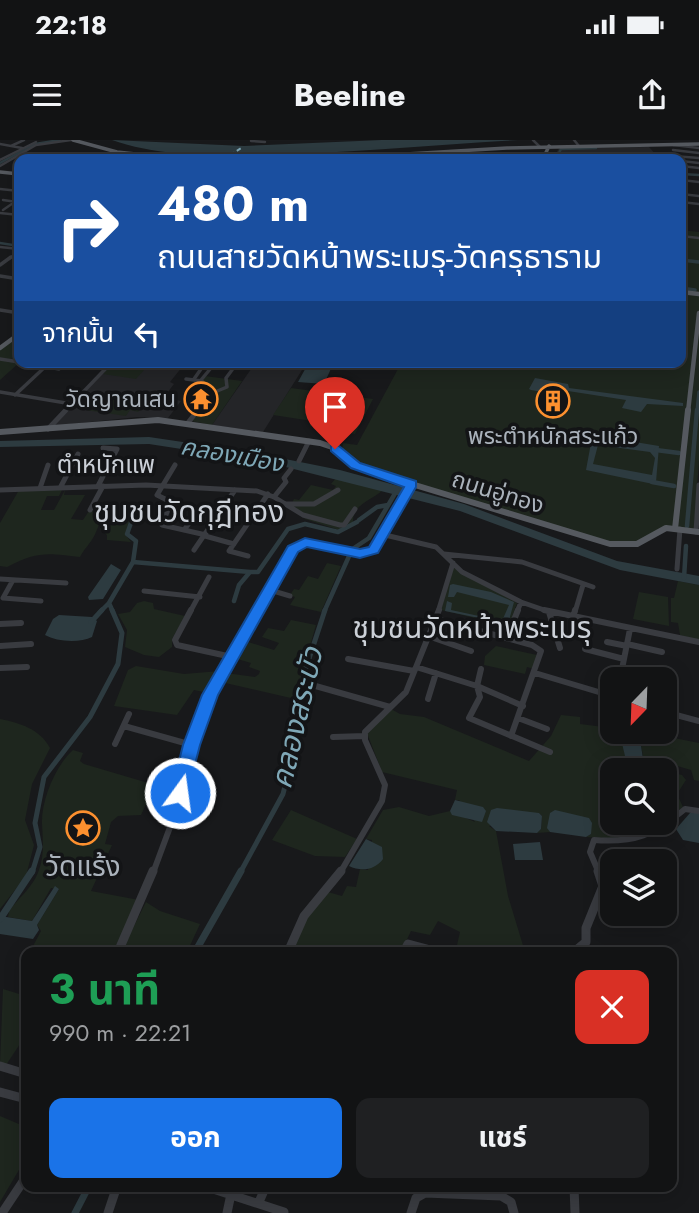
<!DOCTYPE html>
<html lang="th">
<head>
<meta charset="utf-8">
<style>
  body { margin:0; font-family:Jost,"Noto Sans Thai",sans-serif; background:#1f2022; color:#f1f3f6; height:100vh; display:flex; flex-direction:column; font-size:26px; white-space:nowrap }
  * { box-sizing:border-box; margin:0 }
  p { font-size:23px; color:#9c9ea0 }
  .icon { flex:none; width:38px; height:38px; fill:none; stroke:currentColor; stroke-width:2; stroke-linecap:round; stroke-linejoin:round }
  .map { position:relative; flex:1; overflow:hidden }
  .panel { position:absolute; left:21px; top:807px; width:656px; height:245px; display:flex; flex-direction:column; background:#121314; border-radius:14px; box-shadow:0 4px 18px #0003,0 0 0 2px #313234 }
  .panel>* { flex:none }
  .hud { position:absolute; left:14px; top:14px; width:672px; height:214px; border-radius:14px; box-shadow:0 4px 18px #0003,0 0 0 2px #313234; background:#1a4fa0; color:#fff; overflow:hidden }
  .needle { width:46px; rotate:203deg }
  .fabs { position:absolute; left:600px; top:527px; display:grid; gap:14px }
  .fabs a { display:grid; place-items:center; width:77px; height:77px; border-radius:14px; background:#121314; box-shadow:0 4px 18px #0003,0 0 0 2px #313234; font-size:35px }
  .pin { position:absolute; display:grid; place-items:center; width:60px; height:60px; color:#fff; margin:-72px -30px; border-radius:50% 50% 50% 0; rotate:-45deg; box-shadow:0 0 7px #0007 }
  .pin .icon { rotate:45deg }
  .me { position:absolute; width:77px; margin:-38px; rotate:14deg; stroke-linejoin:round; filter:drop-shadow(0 0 5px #0008) }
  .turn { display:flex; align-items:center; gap:24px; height:147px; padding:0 28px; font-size:32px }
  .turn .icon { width:91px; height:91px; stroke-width:2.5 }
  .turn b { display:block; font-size:49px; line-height:60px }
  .then { display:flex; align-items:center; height:66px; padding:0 28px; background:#0003; gap:14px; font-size:26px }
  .round { display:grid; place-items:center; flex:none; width:74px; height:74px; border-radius:14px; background:#1f2022 }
  .head { display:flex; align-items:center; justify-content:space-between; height:119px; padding:0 28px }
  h1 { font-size:42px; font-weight:700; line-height:52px; color:#1e9e55 }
  .button { display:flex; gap:14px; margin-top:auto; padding:14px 28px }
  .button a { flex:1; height:80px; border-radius:14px; background:#1a73e8; color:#fff; font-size:28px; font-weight:700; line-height:80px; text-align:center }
  .button a+a { background:#1f2022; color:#f1f3f6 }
  .status { display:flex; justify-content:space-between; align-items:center; height:49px; padding:0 35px; background:#121314; direction:ltr }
  .status svg { height:19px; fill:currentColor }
  header { display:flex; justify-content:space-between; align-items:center; height:91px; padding:0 28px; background:#121314; font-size:32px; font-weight:700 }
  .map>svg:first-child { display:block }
  .built { fill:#242528 }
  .green { fill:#1e261e }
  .water { fill:#2d3b40; fill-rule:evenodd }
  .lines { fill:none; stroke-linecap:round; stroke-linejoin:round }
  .canal-far4 { stroke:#2d3b40; stroke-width:2.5 }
  .canal-far3 { stroke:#2d3b40; stroke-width:3.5 }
  .canal-far2 { stroke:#2d3b40; stroke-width:4.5 }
  .canal-far1 { stroke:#2d3b40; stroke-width:5 }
  .canal { stroke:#2d3b40; stroke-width:7 }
  .ferry { stroke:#7fa8b7; stroke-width:2; stroke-dasharray:4.5 3.5; stroke-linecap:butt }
  .minor-far4 { stroke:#393b40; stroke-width:2.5 }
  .minor-far3 { stroke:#393b40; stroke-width:3.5 }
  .minor-far2 { stroke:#393b40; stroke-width:5 }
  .minor-far1 { stroke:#393b40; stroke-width:6 }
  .minor { stroke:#393b40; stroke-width:9 }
  .major-far2 { stroke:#55595f; stroke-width:3.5 }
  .major-far1 { stroke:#55595f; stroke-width:4.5 }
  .major { stroke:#55595f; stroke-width:6 }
  .route { fill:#1a73e8; stroke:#114b97; stroke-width:2 }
  .labels { text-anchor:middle; stroke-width:7; stroke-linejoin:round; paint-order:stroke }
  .far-poi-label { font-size:23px; fill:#aab2bb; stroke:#131416; text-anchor:end }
  .far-street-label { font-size:23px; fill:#aab2bb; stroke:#131416 }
  .far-water-label { font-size:24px; font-style:italic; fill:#7fa8b7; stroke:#131416 }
  .far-neighbourhood-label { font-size:24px; fill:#cbd0d7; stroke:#131416 }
  .poi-label { font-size:28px; fill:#aab2bb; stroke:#131416 }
  .neighbourhood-label { font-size:30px; fill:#cbd0d7; stroke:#131416 }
  .water-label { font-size:30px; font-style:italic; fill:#7fa8b7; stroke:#131416 }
</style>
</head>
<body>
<div class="status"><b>22:18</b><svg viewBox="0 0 49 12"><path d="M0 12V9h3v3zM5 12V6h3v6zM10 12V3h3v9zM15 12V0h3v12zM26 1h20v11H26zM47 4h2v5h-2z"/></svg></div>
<header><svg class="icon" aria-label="menu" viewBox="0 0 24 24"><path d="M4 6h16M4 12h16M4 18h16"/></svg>Beeline<svg class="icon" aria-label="share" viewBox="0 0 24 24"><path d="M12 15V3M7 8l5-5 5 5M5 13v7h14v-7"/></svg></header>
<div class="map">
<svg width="699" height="1073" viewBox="0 0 699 1073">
  <rect width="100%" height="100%" fill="#18191b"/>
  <!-- built -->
  <path class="built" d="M649,7l9,10 7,2h-112l6,-11z
    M114,222h72l-16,20 4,2 -10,13 17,4 -13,17 -31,-1 -85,9z
    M256,222h51l-44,70 -51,-7z"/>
  <!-- green -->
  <path class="green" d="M681,90l18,2v229l-5,68 -30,-1 -28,14h-26l-245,-74 -23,-17 1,-8 14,2 41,-76 -41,-7h324z
    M19,195l1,27 -20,18v-30z
    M114,222l30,4 -3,3 3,1 -8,9 -33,-5z
    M205,236l37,5 -30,44 -21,-4 21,-26 -9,-16z
    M291,248l82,11 -18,35 -45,-8 2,-5 -39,-6z
    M91,255l46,6 -1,3 8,1 -6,7 -8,-2 -4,6 -47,-7z
    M336,338l47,12c-12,11 -31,14 -30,33l-14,7 -34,-11 -14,-14 3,-6 5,1 12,-15 22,5 3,-4 -5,-2z
    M19,350h43l-3,6h-12l-6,14h13l11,-20 -1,5h21l-14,24 12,1 6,-9 16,1c-6,9 -7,18 -12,26 -4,7 -9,11 -13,19 -33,-4 -43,-6 -73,10l-7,-1v-43z
    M110,376l22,1 -7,17 6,8 -24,-2v-5l-7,-6z
    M327,423l14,3 -20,46 -31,-7 5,-8 -5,-2 4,-6 5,1 9,-14 10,3z
    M453,426l64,37 -8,23 -68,-16z
    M678,441l21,4v55l-19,-5 -2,-12 -7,-1v-24h3z
    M639,452l29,5 1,29 -36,-7z
    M144,461l9,2 1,6 31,7 -13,23v8l-13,10 -15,-2 -19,-8 2,-17 -9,-16 12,-2 7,-9z
    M291,480l25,5 -21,74 -74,-17 5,-9 29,4 4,-3 1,-3 -11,-4 2,-4 -17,-5 11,-17 29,9 5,-7 -17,-6 6,-9 16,3z
    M496,506l41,9 -3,14 -7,-2 -2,7 -41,-9 1,-9z
    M136,526l48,8 36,-3 -12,22 -14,-3 -17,25 -63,-9 14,-36z
    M391,569l9,5 24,3 105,44 22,-25 10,-21 19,2v7l32,4v4h32l55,11v38l-5,-1 -3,-10 -48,-14 -3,-17 -13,20 35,11h-50v52l50,1c-25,18 -47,16 -76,14l5,-3 -43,-6 2,4 -13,1 4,-4 1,-13 -3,-3 -50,13 7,5 12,65 17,56h-66l1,-5 -3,-2 3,-13 -22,-11 -8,14 -19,-4 -10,21h-110l16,-35 21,-25 14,4 5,-10 9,1 4,-18 8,1 4,-30 -6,-1 17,-29 16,-3 30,9 21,-5 25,11 -16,-22h-4l2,-10 -75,-18 -15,-39z
    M0,579c20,4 40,10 50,29l-18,36 -7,36 9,25 -8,31 -26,33z
    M73,610l10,3 -3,8 4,3 71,21 -14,30 -23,1 -7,6 -6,22 7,1 -21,46 48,9 -26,52h-71l-10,-4 9,-17 -4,-6 22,-36 -8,-1 -19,33 -24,-4 1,-6c8,-11 21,-22 27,-34 9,-18 7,-35 6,-53 -1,-24 14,-59 31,-74z
    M665,631l17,4 4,5 -9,14 6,13 -18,13z
    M291,670l66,29 -12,18 -30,-1 -43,-16z
    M146,762l14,9 40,13 -13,28h-66z
    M3,849l23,7v39l-20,30 -6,-1z
    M0,976l26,11v31l-26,44z"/>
  <!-- water -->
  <path class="water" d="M112,0l132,6 138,-6h136c-89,5 -178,14 -268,15 -48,0 -92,1 -138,-15z
    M309,222h25l-10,22 -26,-2z
    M535,238l33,6 1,4 114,15v3l-36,-2 -6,8 -19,-4 4,-8 -58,-9 -3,5 -34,-6 -2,-1z
    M587,294l72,12 -3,36 -3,2 -67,-14 5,-27 -5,-2zM598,305l52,7 5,6 -3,17 -59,-11z
    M149,297l101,15 90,18 124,34 153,57 82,15v9l-79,-15 -160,-59 -194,-49 -117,-18 -149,3v-6z
    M111,424l10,6 -18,29 -14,1 -1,-3z
    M453,444l38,8 23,10 -6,22 -63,-13 2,-10 5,2 -1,7 51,11 7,-16 -52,-13 -3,5h-6l2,-12z
    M59,475l33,2 5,4 -5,16c-12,6 -35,5 -47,-2l8,-16z
    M624,595l16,4 3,20 -3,2 -15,-5 -4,-17z
    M455,660l28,7 3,4 -4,11 -30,-7 -2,-4z
    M497,668l42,5 3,3 -1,13 -4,4 -41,-2 -9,-9 4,-12z
    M555,670l34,8 3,5 -1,11 -5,3 -36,-5 -3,-4 3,-15z
    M690,673h9v30l-16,-3 -7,-11z
    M366,699l16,8 1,12c-8,11 -22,13 -34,7z
    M540,702l3,18h-28l-2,-16z
    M55,746l4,3 -22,36 2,5 -6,9 -33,-5v-18l32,5z"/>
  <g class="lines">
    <!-- canal-far4 -->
    <path class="canal-far4" d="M557,17l4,-8 35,-1
      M0,23l35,-19 25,-4
      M681,34l18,1
      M0,103l19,3"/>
    <!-- canal-far3 -->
    <path class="canal-far3" d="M681,120l18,2
      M681,148l14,2
      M697,272l2,-20"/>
    <!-- canal-far2 -->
    <path class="canal-far2" d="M656,310l23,3
      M652,342l22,4
      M359,380l18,-13 11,-2
      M687,386l10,-116
      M354,408l15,-10 28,-48
      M133,422l117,10
      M684,438l2,-32
      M234,461l5,-16 11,-13h8l30,-43 17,-5 33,8 19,-10
      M100,472l9,-9
      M113,472l-4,-9 24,-41 3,-21 -9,-7 5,-14
      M324,472l26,-58"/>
    <!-- canal-far1 -->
    <path class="canal-far1" d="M91,482l11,-12
      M32,733l8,-26 -5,-24 9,-46 46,-60 28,-53 4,-31 -10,-23
      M240,733l43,-79 7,-28 13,-89 22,-67"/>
    <!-- canal -->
    <path class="canal" d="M0,779l32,-48
      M195,812l46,-81
      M75,1073l14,-27"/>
    <!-- ferry -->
    <path class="ferry" d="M230,15l13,-8"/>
    <!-- minor-far4 -->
    <path class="minor-far4" d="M533,0l7,7
      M574,0l5,6
      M251,1l14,1
      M0,4l22,4
      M673,5l26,3
      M11,6l13,-6
      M673,10l26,3
      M475,16l3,3
      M487,16l2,3
      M673,16l26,2
      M227,19l2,-3
      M442,19l1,-7
      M509,19h39
      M0,20l36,-18
      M681,21l18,2
      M0,26l36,-21 35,-5
      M681,26l18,2
      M681,40l18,2
      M0,49l19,2
      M681,54l18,2
      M3,60l14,2
      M681,62l18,2
      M3,70l16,-11
      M0,73l19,2
      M681,96l18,2
      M0,107l19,2
      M9,119l10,-8"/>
    <!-- minor-far3 -->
    <path class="minor-far3" d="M0,125l11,-8
      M0,136l19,3
      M0,170l19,3
      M0,219l19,3
      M22,222l37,7
      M379,222l6,1
      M186,239l16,2 8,13
      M194,239l7,-10
      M201,240l15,-18
      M0,252l72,12
      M15,255l31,-29
      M64,272l48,-50
      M196,272l14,-18 17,-7 -1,-9 6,-8"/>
    <!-- minor-far2 -->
    <path class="minor-far2" d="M187,284l11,-14
      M48,289l18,-19
      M94,320h17
      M299,321l10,-20
      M175,325l-18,30 14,7 -9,23 44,10
      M89,332h16
      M98,346l19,-37 -14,-1
      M40,348l8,-23
      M60,348l18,-34
      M0,350l146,-5 111,6 17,6 29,18 37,10h4l11,-16
      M274,357l12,-15 -2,-4 7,-9
      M286,364h28l24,-14
      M90,370l13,-24
      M184,390l9,-12
      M696,392l3,-47
      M385,395l51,12 26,25 59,30 29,10
      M205,396l29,8
      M194,410l41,-60
      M444,414l78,8 71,25
      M248,416l-19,-5 39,-57
      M677,429l3,-40
      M0,439l66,4
      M13,440l-10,18 38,3
      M270,450l20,6
      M144,451l56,6
      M190,472l19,-35
      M257,472l36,-63c24,-15 55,6 81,1l37,-66
      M438,472l15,-49
      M517,472l4,-10
      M575,472l8,-27"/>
    <!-- minor-far1 -->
    <path class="minor-far1" d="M191,470l-16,30 2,5 55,12
      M544,470l155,32
      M549,472l11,36
      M573,478l2,-8
      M436,479l96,26 9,6 -30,85
      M0,484l21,-1
      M428,496l43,15
      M507,497l11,-27
      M607,502l20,4
      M627,504l35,8
      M0,506l31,-2
      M585,509l39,10
      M348,519l66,12
      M416,527l61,19 46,20
      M0,528l27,-1
      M481,529l-4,17 3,11 -11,21 81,34
      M535,533l77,23
      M620,539l10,-50
      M312,545l78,22
      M428,559l8,-26
      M665,572l34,9
      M518,578l29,11
      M124,586l68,19
      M333,597l32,-1
      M115,604l14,-30
      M153,733l23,-62 16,-66 18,-50 48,-85
      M340,733l42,-72 3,-16 -20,-45v-8l41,-40 33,-82
      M599,733l-9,-21 4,-12c42,3 59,-5 91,-31l14,2"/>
    <!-- minor -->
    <path class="minor" d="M118,812l35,-81
      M288,812l16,-36 37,-45
      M404,812l4,-8 30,8
      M574,812l12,-10v-14l17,-42 -5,-15
      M0,926l26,8
      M0,952l26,7
      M204,1046l80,26
      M574,1046l1,27
      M259,1062l7,-16
      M2,1073l24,-36
      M108,1073l9,-27
      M227,1073l4,-19
      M411,1073l5,-15 9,-5 76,3 10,6 3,11"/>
    <!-- major-far2 -->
    <path class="major-far2" d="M73,0l44,12 66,7
      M322,19l185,-11 192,-4
      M543,19l6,-13
      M0,32l19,2"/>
    <!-- major-far1 -->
    <path class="major-far1" d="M681,152l18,2
      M0,208l19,-14
      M688,272l11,-99"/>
    <!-- major -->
    <path class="major" d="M0,292l158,-12 162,23 15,5 27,21 248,75h27l29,-16 33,4
      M675,389l13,-119"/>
  </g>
  <!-- route -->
  <path class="route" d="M331,306h8l21,17 56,18v6l-38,66 -18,5 -53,-11 -9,5 -80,143 -18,50 -14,54h-12l-3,-6 12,-48 19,-50 86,-149 17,-8 55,11 9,-2 35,-60 -53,-19 -20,-17z"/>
  <!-- icons -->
  <defs>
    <symbol id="temple-ring" viewBox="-11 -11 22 22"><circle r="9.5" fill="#131416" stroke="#fc902f" stroke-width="1.5"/><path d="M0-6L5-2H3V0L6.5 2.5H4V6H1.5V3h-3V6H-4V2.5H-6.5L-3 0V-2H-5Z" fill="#fc902f"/></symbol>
    <symbol id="building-ring" viewBox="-11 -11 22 22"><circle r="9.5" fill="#131416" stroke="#fc902f" stroke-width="1.5"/><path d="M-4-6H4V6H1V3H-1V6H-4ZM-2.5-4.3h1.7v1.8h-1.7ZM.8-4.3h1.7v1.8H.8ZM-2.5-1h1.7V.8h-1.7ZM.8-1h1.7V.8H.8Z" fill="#fc902f"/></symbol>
    <symbol id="sight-ring" viewBox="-11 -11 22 22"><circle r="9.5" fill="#131416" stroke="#fc902f" stroke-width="1.5"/><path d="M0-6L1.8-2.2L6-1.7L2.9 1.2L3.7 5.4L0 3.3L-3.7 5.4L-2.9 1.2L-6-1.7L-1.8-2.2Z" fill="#fc902f"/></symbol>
  </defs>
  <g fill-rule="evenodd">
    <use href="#temple-ring" x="182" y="240" width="38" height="38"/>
    <use href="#building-ring" x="534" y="242" width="38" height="38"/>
    <use href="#sight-ring" x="64" y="669" width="38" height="38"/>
  </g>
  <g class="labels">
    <!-- far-poi labels -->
    <g class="far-poi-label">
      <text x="176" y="267">วัดญาณเสน</text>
      <text x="553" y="304" text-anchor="middle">พระตำหนักสระแก้ว</text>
    </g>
    <!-- far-street labels -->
    <g class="far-street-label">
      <text transform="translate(498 352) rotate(17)" y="8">ถนนอู่ทอง</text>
    </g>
    <!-- far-water labels -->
    <g class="far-water-label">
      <text transform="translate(232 315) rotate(10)" y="8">คลองเมือง</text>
    </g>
    <!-- far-neighbourhood labels -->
    <g class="far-neighbourhood-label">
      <text x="106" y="333">ตำหนักแพ</text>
    </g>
    <!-- poi labels -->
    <g class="poi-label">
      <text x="83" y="736">วัดแร้ง</text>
    </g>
    <!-- neighbourhood labels -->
    <g class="neighbourhood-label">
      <text x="189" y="382">ชุมชนวัดกุฎีทอง</text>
      <text x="472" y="498">ชุมชนวัดหน้าพระเมรุ</text>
    </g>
    <!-- water labels -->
    <g class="water-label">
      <text transform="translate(297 578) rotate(-77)" y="10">คลองสระบัว</text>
    </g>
  </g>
</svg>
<div class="fabs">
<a><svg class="needle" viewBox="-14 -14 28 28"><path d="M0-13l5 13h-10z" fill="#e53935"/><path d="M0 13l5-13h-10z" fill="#9c9ea0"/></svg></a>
<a><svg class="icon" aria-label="search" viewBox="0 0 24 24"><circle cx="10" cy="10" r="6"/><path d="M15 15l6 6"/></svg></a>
<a><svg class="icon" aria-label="layers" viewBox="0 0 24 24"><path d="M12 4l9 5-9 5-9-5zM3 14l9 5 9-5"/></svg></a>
</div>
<div class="pin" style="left:335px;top:309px;background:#d93025"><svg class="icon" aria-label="arrive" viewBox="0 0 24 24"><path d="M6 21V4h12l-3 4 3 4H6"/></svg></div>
<svg class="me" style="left:180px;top:653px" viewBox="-20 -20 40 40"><circle r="17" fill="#1a73e8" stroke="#fff" stroke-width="3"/><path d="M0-11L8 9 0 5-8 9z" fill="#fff"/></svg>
<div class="hud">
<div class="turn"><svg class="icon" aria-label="right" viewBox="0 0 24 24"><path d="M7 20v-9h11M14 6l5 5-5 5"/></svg><div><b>480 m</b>ถนนสายวัดหน้าพระเมรุ-วัดครุธาราม</div></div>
<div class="then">จากนั้น<svg class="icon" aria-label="left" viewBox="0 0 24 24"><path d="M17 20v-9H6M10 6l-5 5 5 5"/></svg></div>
</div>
<section class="panel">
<div class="head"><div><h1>3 นาที</h1><p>990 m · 22:21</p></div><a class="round" style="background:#d93025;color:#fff"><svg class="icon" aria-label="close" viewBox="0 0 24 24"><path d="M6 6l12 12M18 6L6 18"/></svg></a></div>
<div class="button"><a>ออก</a><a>แชร์</a></div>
</section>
</div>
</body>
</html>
